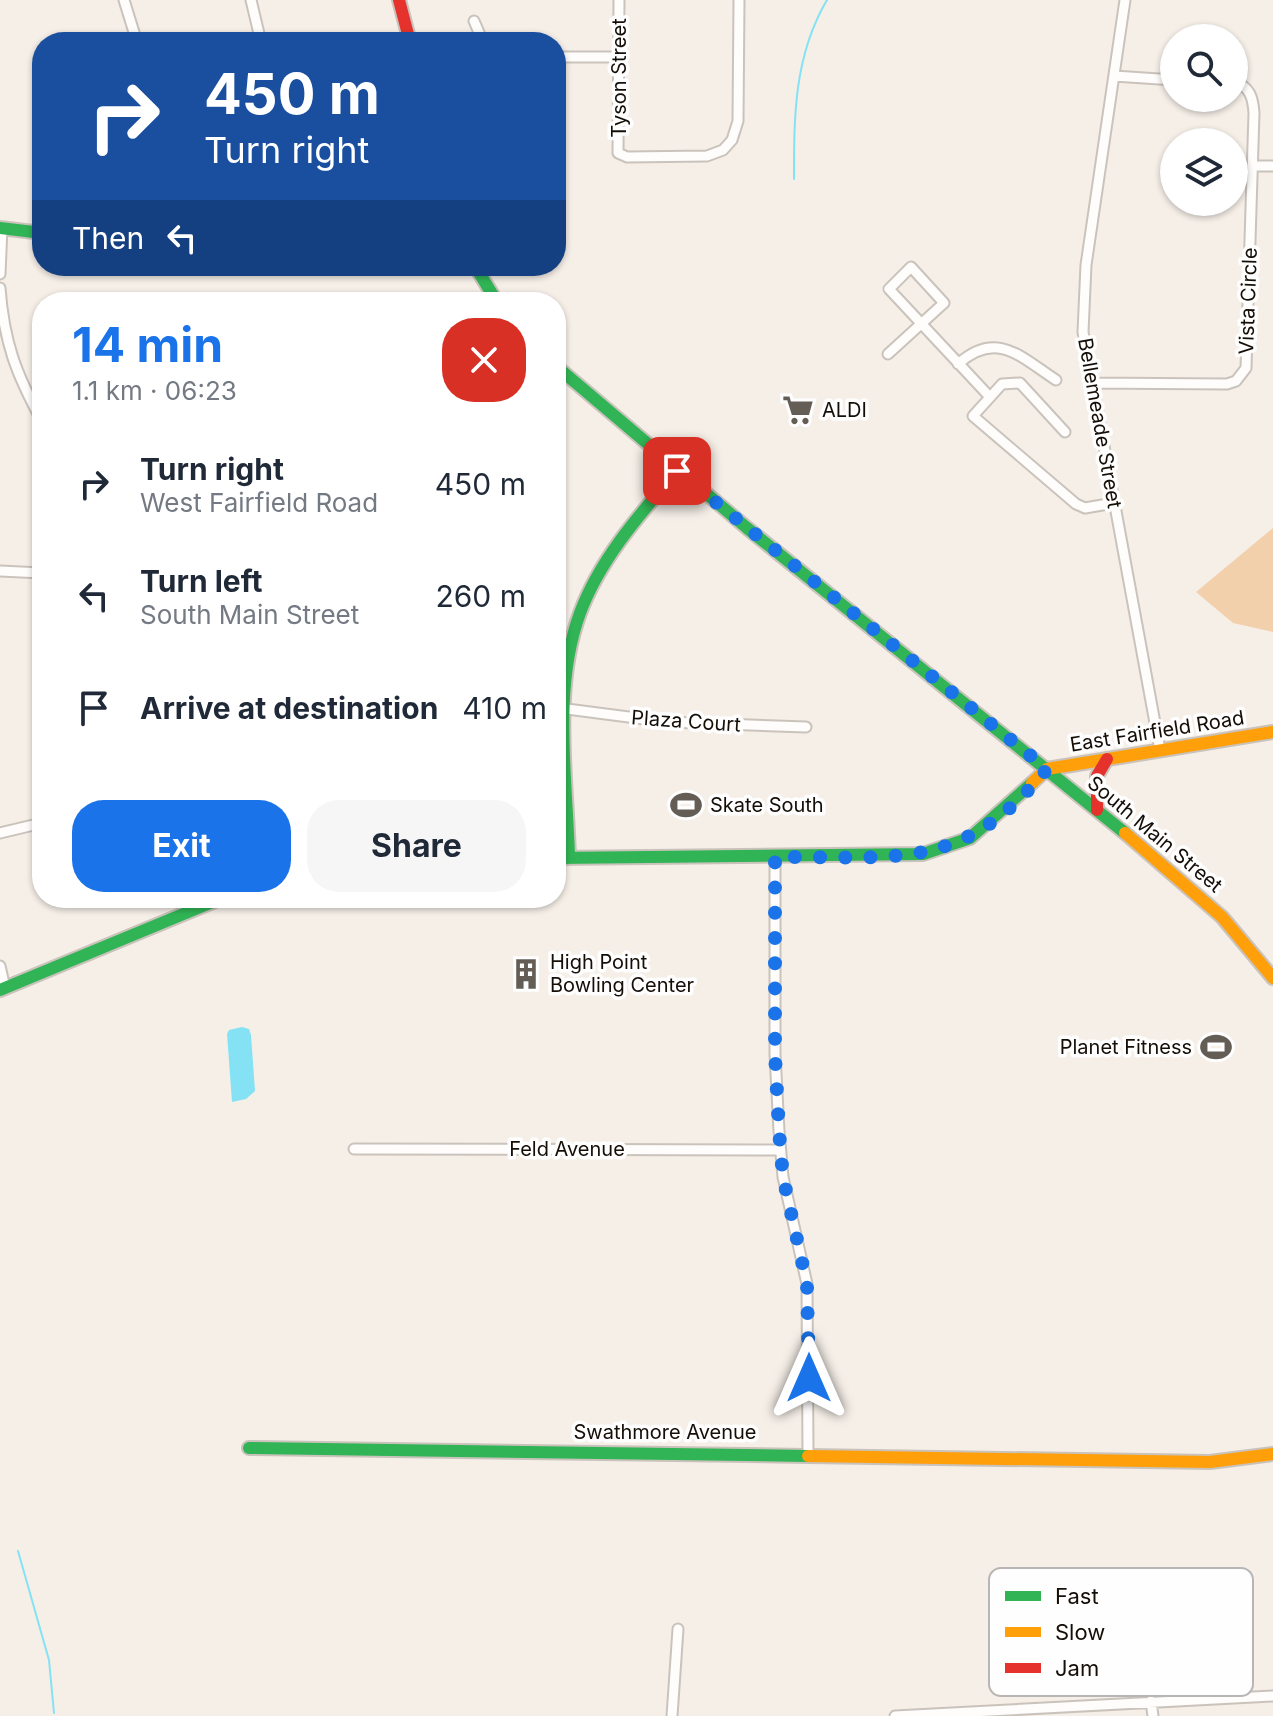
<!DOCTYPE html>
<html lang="en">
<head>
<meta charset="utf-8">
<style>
  body { margin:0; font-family:Inter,sans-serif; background:#f6f6f7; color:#1f2937; height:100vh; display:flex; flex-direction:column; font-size:30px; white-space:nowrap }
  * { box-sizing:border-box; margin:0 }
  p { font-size:26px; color:#747a83 }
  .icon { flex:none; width:44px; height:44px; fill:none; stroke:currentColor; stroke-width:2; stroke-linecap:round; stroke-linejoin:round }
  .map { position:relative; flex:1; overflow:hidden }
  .side { position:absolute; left:32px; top:292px; width:534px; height:616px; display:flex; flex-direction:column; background:#fff; border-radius:32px; box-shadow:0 2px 6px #0004 }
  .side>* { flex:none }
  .hud { position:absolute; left:32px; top:32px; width:534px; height:244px; border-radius:32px; box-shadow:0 2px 6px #0004; background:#1a4fa0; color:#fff; overflow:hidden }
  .tools { position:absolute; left:1160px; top:24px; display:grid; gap:16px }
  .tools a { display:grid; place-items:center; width:88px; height:88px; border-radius:50%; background:#fff; box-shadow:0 2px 6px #0004; font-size:40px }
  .pin { position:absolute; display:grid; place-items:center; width:68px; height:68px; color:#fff; margin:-34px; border-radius:16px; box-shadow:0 4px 12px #0006 }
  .me { position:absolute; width:88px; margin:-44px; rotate:0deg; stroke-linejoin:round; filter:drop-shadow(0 0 6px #0008) }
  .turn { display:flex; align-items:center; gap:28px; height:168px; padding:0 40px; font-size:36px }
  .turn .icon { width:104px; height:104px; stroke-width:2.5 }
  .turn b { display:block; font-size:56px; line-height:68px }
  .then { display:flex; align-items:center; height:76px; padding:0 40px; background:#0003; gap:16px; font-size:30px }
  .round { display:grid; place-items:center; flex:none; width:84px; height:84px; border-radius:32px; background:#f6f6f7 }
  .head { display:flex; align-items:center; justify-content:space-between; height:136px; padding:0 40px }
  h1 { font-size:48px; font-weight:700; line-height:60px; color:#1a73e8 }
  .button { display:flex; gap:16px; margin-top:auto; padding:16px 40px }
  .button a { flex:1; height:92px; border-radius:32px; background:#1a73e8; color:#fff; font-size:32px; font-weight:700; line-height:92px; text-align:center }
  .button a+a { background:#f6f6f7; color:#1f2937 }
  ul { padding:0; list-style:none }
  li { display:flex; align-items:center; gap:24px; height:112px; padding:0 40px }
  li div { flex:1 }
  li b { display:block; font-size:30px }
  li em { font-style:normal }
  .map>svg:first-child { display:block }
  .green { fill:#f2d0ac }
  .water { fill:#84e2f4 }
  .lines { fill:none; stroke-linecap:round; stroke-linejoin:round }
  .stream { stroke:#84e2f4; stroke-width:2 }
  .street-casing { stroke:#cac3bc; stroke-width:13 }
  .fast-casing { stroke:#cac3bc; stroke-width:16 }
  .slow-casing { stroke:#cac3bc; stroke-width:16 }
  .jam-casing { stroke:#cac3bc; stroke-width:16 }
  .street { stroke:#fefdfc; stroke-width:9 }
  .fast { stroke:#30b455; stroke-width:12 }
  .slow { stroke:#ff9f0a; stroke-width:12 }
  .jam { stroke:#e5322d; stroke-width:12 }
  .route { stroke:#1a73e8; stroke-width:14; stroke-dasharray:0 25.2 }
  .labels { text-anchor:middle; stroke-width:7; stroke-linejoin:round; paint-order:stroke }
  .street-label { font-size:20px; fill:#150e07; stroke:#fefefe }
  .poi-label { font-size:20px; fill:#150e07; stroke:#fefefe; text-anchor:start }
  .key { fill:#fefefe; stroke:#b8b6b4; stroke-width:2 }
  .key-label { font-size:22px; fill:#150e07 }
</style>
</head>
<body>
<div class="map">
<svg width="1273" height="1716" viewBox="0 0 1273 1716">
  <rect width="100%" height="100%" fill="#f6efe8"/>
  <!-- green -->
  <path class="green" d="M1273,528v104l-40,-9 -37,-31z"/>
  <!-- water -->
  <path class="water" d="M242,1027l7,2 2,6 4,56 -9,8 -14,3 -5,-68 2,-4z"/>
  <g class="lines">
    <!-- stream -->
    <path class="stream" d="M794,179c0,-63 0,-123 33,-179
      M18,1551l31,109 5,53"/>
    <defs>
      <path id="street" d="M124,0l13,42
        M251,0l10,42
        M619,0l-1,153 9,4 80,-1 16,-6 9,-10 6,-19 1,-121
        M1125,0l-39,265 -3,67 77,418
        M474,21l7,16 9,5
        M556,57h63
        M1114,76l60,4
        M1252,166h21
        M0,274l2,-46
        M0,288c4,54 16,86 42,133
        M888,354l56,-51 -33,-36 -22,22 100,107
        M958,364c39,-35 64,-6 98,16
        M1091,383l136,1 9,-3 10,-13 8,-255c-1,-15 -4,-27 -20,-31
        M1065,432l-45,-49 -18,1 -29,32 103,88 9,4 29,-5
        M0,571l42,2
        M567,709l100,13 139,5
        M0,833l42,-10
        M775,857v197l4,77 4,46 24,107 1,170
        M0,966l5,22
        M354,1149l426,1
        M1151,1701l2,15
        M672,1716l6,-87
        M895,1716l378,-20"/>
      <path id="fast" d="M0,228l42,5
        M475,266l22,36
        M556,366l191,162 378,305
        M556,858l367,-4 47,-16 62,-55
        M569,858c-2,-79 -17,-169 11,-245 20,-54 60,-99 97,-142
        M0,990l222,-92
        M249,1448l559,8"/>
      <path id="slow" d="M1032,783l15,-14 226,-37
        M1125,833l97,84 51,61
        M808,1456l402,6 63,-8"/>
      <path id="jam" d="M399,0l11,42
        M1097,810v-34l10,-17"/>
    </defs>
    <!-- street casing -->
    <use href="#street" class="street-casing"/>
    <!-- fast casing -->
    <use href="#fast" class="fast-casing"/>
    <!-- slow casing -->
    <use href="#slow" class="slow-casing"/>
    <!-- jam casing -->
    <use href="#jam" class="jam-casing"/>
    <!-- street -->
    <use href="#street" class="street"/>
    <!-- fast -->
    <use href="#fast" class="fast"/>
    <!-- slow -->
    <use href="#slow" class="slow"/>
    <!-- jam -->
    <use href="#jam" class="jam"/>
  </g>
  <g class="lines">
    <!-- route -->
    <path class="route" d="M677,471l370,298c-85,104 -151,87 -272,88v197l4,77 4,46 24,107 2,94"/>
  </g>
  <!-- icons -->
  <defs>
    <symbol id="supermarket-bare" viewBox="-9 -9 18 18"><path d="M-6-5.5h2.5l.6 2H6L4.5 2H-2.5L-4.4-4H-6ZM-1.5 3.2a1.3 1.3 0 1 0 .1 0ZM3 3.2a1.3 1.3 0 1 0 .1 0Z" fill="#645d56" stroke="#fefefe" stroke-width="2.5" paint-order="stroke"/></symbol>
    <symbol id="stadium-bare" viewBox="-9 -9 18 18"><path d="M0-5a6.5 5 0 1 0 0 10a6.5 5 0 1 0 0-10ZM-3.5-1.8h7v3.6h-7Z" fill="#645d56" stroke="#fefefe" stroke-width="2.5" paint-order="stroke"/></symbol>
    <symbol id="building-bare" viewBox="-9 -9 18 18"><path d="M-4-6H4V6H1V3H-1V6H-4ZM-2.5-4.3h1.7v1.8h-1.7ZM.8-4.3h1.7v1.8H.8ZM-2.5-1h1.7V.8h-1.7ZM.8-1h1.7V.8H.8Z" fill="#645d56" stroke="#fefefe" stroke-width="2.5" paint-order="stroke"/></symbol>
  </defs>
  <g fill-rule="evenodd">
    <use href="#supermarket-bare" x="776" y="388" width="44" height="44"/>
    <use href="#stadium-bare" x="664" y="783" width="44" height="44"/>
    <use href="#building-bare" x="504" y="952" width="44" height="44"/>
    <use href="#stadium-bare" x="1194" y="1025" width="44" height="44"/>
  </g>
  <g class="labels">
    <!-- street labels -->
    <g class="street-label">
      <text transform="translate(619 78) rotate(-90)" y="7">Tyson Street</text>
      <text transform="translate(1248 301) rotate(-88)" y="7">Vista Circle</text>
      <text transform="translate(1100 423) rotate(80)" y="7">Bellemeade Street</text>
      <text transform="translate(686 721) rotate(4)" y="7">Plaza Court</text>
      <text transform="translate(1157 731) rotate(-9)" y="7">East Fairfield Road</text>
      <text transform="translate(1155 834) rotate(40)" y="7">South Main Street</text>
      <text x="567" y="1156">Feld Avenue</text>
      <text x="665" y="1439">Swathmore Avenue</text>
    </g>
    <!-- poi labels -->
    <g class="poi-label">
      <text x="822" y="417">ALDI</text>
      <text x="710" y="812">Skate South</text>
      <text x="550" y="969">High Point<tspan x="550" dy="23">Bowling Center</tspan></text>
      <text x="1192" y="1054" text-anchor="end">Planet Fitness</text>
    </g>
  </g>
  <!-- legend -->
  <rect x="989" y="1568" width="264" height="128" rx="12" class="key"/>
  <rect x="1005" y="1591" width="36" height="10" fill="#30b455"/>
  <rect x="1005" y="1627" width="36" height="10" fill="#ff9f0a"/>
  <rect x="1005" y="1663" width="36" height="10" fill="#e5322d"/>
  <g class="key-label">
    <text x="1055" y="1604">Fast</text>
    <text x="1055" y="1640">Slow</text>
    <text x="1055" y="1676">Jam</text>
  </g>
</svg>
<div class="tools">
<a><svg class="icon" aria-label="search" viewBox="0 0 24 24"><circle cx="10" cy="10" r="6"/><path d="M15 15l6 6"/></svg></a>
<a><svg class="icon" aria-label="layers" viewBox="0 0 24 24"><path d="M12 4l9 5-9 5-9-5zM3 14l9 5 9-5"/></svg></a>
</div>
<div class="pin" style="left:677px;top:471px;background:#d93025"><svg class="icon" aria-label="arrive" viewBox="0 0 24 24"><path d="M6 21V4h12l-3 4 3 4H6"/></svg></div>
<svg class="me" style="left:809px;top:1378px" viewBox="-20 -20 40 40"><path d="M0-17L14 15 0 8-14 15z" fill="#1a73e8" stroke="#fff" stroke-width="4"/></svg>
<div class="hud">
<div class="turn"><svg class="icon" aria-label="right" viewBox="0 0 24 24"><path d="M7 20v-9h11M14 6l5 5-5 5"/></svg><div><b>450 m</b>Turn right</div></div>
<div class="then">Then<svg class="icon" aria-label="left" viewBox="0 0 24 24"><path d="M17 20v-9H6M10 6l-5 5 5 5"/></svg></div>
</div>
<section class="side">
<div class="head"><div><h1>14 min</h1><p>1.1 km · 06:23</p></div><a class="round" style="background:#d93025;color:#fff"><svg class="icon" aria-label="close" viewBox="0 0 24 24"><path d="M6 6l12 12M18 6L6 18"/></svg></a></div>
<ul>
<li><svg class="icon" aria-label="right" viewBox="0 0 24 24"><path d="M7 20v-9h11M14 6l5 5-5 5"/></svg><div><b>Turn right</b><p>West Fairfield Road</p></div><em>450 m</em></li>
<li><svg class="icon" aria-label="left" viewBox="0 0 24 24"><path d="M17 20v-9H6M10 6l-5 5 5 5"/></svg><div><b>Turn left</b><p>South Main Street</p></div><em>260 m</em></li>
<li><svg class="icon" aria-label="arrive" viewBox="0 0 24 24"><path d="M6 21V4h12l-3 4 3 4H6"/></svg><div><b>Arrive at destination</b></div><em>410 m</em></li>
</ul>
<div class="button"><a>Exit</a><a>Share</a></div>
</section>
</div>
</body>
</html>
